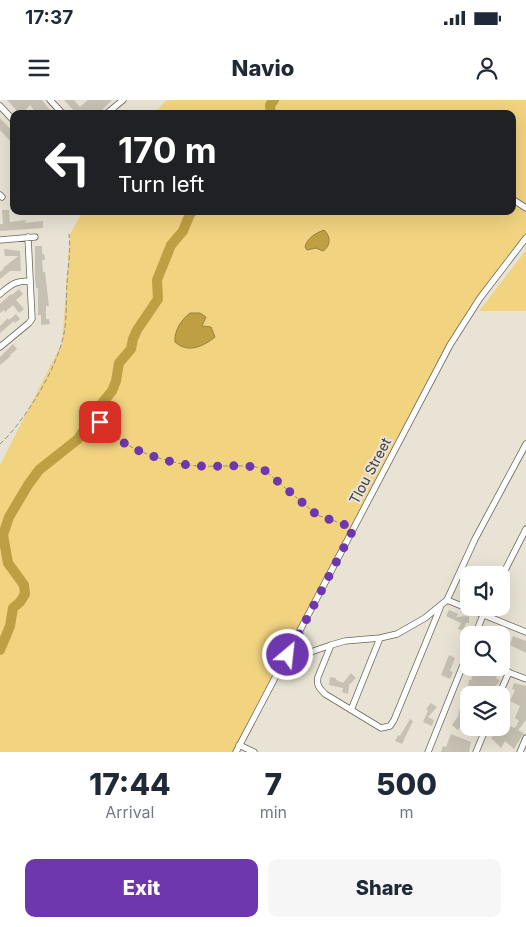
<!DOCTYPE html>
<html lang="en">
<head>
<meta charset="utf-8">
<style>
  body { margin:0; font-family:Inter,sans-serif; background:#f6f6f7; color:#1f2937; height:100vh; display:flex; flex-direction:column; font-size:19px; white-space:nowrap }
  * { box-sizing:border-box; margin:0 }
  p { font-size:16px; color:#747a83 }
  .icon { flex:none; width:28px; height:28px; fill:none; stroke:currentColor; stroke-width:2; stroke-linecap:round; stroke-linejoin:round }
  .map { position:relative; height:652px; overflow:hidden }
  .sheet { display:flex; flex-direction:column; background:#fff; flex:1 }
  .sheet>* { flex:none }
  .hud { position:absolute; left:10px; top:10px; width:506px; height:105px; border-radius:10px; box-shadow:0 5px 20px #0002; background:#202124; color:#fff; overflow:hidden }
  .tools { position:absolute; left:460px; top:466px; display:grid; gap:10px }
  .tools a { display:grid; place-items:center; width:50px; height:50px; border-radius:10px; background:#fff; box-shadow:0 5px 20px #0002; font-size:25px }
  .pin { position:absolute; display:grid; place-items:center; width:42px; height:42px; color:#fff; margin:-21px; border-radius:10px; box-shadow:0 2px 8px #0006 }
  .me { position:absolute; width:55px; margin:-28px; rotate:28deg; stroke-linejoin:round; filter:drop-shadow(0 0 4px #0008) }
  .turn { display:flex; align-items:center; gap:18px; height:105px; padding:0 25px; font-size:22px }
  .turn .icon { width:65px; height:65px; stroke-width:2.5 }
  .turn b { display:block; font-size:35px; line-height:42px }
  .eta { display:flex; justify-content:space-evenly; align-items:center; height:85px; text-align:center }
  .eta b { font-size:30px; font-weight:800; line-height:35px }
  .cta { display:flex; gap:10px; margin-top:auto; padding:10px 25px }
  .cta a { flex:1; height:58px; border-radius:10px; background:#6e37ae; color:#fff; font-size:20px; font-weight:800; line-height:58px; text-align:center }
  .cta a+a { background:#f6f6f7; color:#1f2937 }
  .status { display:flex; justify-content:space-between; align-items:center; height:35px; padding:0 25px; background:#fff; direction:ltr }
  .status svg { height:14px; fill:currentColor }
  header { display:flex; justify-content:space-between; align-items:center; height:65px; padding:0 25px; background:#fff; font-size:22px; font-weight:800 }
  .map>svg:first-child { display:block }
  .green { fill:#f1d380 }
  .water { fill:#be9f43; stroke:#98823f }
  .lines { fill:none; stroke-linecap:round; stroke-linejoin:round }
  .river { stroke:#be9f43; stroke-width:10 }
  .building { fill:#c6c1b3 }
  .minor-casing { stroke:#696558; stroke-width:7 }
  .path { stroke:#959287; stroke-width:1; stroke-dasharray:5 2.5; stroke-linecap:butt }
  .minor { stroke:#fff; stroke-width:5.5 }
  .route { stroke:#6e37ae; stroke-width:9; stroke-dasharray:0 16.2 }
  .labels { text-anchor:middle; stroke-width:4.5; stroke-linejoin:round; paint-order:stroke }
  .street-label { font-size:14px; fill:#3f3d37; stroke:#e8e3d4 }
</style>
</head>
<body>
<div class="status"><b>17:37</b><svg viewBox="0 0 49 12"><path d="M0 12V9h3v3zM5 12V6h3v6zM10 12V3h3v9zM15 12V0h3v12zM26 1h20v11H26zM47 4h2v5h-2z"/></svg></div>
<header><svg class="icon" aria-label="menu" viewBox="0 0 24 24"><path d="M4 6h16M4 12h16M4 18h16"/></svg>Navio<svg class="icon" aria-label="person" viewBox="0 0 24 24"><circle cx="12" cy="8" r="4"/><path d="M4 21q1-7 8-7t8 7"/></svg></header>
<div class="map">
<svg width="526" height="652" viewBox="0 0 526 652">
  <rect width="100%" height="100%" fill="#e8e3d4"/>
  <!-- green -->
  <path class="green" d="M167,0h359v136l-77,106 -217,410h-232v-287l62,-122 8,-109 13,-23h429v-97h-359z
    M526,150v61h-47z"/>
  <!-- water -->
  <path class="water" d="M324,130c7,6 7,16 -1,21l-7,-3 -9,2 -2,-3c2,-9 11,-14 19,-17z
    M190,213h10l6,4 -4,9 9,1 4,10c-11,9 -27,17 -40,5 -1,-11 6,-22 15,-29z"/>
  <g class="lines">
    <!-- river -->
    <path class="river" d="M271,14l-1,-9 4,-5
      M0,550l10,-24 3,-18 7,-6 5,-8 -1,-9 -16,-22 -5,-28 6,-18 19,-32 11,-15 39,-31 16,-26 18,-22 4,-10 3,-18 12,-14 2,-10 4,-9 21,-31 -1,-19 14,-35 12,-14 7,-17 3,-3"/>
  </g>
  <!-- building -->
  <path class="building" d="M7,0h35l11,14h-16l-7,-9 -8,9h-2z
    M64,0h10l6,7 8,-7h24l-14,14h-21z
    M0,18l14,15v8l-2,2 -12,-13z
    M2,110h7l1,12 17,-2 -3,3 19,-2v7l-43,3v-7h3z
    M35,146h7v8h2l1,6h-3l1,12h2l4,34h-3v13h3l1,5 -9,1v-10h-3v-27h-2l-1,-9z
    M4,149l16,2 1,20h-11l-10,8v-7l4,-3 -1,-1 15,-12h-13z
    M19,189l4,5 -7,6 8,9 -5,4 -6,-8 -8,7 -1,-2 -4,3v-9l11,-10 1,1z
    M16,214l4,5 -5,4 -1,-2 -14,12v-7l8,-8 1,2z
    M13,244l4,5 -7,6 1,1 -11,9v-8z
    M449,510l9,4 -2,3 13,-1v7h-3l-3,8 -5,-2 3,-6 -15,-7z
    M513,536l13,5v12l-16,-8z
    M449,555l6,3 -5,13 3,1 -3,7 -9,-4z
    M475,568l22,7 -1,3 4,2 -2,4h-1l-5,11h-10l-3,-3 1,-2 -12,-1 1,-9h2z
    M351,573l5,5 -7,7 -1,9 -6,-2 1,-4 -14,-3 1,-8 6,1v2l7,3z
    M514,583l12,3v34l-8,10 6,3 -10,16 -9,-8 -4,7 -10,-10 10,-10v-5l14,5 4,-7 -4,-3 5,-12 -10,-5 5,-11 -3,-1z
    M431,603l6,4 -9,10 6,3 -2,6 -9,-4 5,-11 -2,-2z
    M460,609l7,3 -4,8 2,1 -7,9 -6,-5 7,-10h-1z
    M410,619l3,2 -11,23 -7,-3 3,-6 2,1z
    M451,634l20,8 -2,10h-28l2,-6 3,1z"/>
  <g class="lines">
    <defs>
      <path id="minor" d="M50,0l13,14
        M0,6l14,15
        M106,14l17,-14
        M0,95l2,2
        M512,99l14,9
        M0,140l35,-3
        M0,194c11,-9 14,-13 30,-13
        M0,247l29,-24 3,-4 -4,-82
        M501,478l25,-49
        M447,500l79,32
        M440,508l-46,112 -4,6 -9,2 -56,-34c-5,-5 -9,-9 -7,-17l13,-32 14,-4 35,-3 17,-4 28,-16 22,-18 28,-61 51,-95
        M475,535l11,-27
        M288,555l20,-2 23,-8
        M497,568l29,11
        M499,595l10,-23
        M351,610l29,-72
        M239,645l15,7
        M236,652l214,-407 30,-47 46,-60
        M428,652l41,-102
        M476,652l10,-24
        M520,652l6,-14"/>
    </defs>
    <!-- minor casing -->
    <use href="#minor" class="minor-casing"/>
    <!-- path -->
    <path class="path" d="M100,322c7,6 13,13 20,18 17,13 59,26 80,26 21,1 41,-2 62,2l55,47 32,11
      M0,344c25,-23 58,-77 64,-111 3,-13 2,-35 3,-50 1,-16 4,-33 2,-49"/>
    <!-- minor -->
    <use href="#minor" class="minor"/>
  </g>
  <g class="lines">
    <!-- route -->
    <path class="route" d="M100,322c7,6 13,13 20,18 16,13 59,26 80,26 21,1 41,-2 62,2l55,47 37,13 -66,127"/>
  </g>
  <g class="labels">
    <!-- street labels -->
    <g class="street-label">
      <text transform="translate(370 371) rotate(-62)" y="5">Tlou Street</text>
    </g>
  </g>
</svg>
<div class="tools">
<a><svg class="icon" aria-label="sound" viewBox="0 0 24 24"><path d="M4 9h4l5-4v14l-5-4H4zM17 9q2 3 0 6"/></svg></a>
<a><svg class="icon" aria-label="search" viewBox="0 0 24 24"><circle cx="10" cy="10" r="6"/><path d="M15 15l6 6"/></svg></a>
<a><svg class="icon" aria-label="layers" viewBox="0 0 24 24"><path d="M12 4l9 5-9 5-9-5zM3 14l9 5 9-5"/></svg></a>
</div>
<div class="pin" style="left:100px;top:322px;background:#d93025"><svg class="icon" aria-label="arrive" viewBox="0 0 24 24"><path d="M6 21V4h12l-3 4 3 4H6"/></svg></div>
<svg class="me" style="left:288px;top:555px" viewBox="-20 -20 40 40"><circle r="17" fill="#6e37ae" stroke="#fff" stroke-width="3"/><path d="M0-11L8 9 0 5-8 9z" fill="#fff"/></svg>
<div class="hud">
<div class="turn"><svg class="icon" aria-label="left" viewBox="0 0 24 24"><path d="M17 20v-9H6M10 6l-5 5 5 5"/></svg><div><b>170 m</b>Turn left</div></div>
</div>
</div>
<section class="sheet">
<div class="eta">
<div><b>17:44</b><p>Arrival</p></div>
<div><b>7</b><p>min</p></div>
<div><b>500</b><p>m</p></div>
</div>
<div class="cta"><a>Exit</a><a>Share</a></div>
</section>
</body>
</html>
